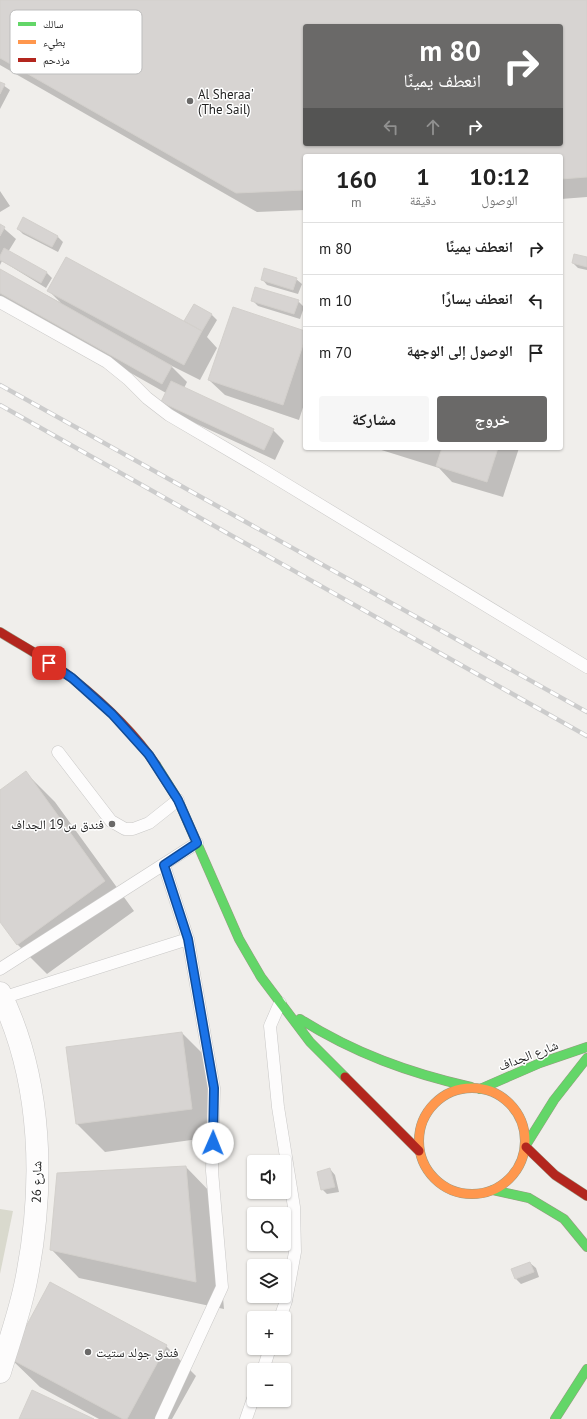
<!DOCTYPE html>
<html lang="ar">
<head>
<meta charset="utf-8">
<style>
  body { margin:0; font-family:"PT Sans","Noto Naskh Arabic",sans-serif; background:#f6f6f6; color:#222; direction:rtl; height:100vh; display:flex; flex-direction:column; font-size:15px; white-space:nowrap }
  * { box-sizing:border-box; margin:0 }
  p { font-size:13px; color:#767676 }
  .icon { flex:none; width:22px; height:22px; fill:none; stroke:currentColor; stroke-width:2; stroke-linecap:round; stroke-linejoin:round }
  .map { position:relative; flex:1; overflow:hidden; direction:ltr }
  .details { position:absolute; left:303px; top:154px; width:260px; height:296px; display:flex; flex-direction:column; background:#fff; border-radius:4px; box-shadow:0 1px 3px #0004; direction:rtl }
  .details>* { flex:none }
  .banner { position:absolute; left:303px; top:24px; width:260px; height:122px; border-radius:4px; box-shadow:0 1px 3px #0004; direction:rtl; background:#6a6968; color:#fff; overflow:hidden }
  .fabs { position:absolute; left:247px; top:1155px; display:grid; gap:8px }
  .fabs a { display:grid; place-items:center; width:44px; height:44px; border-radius:4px; background:#fff; box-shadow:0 1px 3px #0004; font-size:20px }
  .pin { position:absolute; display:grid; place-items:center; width:34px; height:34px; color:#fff; margin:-17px; border-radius:8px; box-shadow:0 2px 6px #0006 }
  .me { position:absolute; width:44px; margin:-22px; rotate:1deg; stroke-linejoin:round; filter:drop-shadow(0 0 3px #0008) }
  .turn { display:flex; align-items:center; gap:14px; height:84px; padding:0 16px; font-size:18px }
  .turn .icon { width:52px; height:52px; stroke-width:2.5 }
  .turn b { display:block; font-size:28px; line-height:34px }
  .lanes { display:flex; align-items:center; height:38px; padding:0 16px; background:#0003; justify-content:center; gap:20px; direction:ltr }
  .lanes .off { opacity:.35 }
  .eta { display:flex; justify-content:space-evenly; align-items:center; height:68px; text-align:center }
  .eta b { font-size:24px; font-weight:700; line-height:28px }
  .action { display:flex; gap:8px; margin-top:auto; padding:8px 16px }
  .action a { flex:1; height:46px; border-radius:4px; background:#6a6968; color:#fff; font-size:16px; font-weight:700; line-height:46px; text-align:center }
  .action a+a { background:#f6f6f6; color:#222 }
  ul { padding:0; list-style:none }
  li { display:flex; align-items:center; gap:12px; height:52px; padding:0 16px; border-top:1px solid #e0e0e0 }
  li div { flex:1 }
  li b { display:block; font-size:15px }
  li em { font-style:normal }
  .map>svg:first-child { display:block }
  .construction { fill:#d9d9cd }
  .shadow { fill:#0003; fill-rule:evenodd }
  .building { fill:#d7d4d2; stroke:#d3d0cc; fill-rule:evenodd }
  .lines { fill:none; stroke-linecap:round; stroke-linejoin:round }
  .lane-casing { stroke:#c9c8c7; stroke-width:13 }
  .street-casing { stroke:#c9c8c7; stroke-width:23 }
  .fast-casing { stroke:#999a82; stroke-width:10 }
  .slow-casing { stroke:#999a82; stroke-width:10 }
  .jam-casing { stroke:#999a82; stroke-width:10 }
  .lane { stroke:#fdfcfc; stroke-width:12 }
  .street { stroke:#fdfcfc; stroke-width:22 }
  .fast { stroke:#63d668; stroke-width:9 }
  .slow { stroke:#ff974d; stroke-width:9 }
  .jam { stroke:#b3261e; stroke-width:9 }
  .rail-casing { stroke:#ccc; stroke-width:4.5 }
  .rail { stroke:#fff; stroke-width:3; stroke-dasharray:9; stroke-linecap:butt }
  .route-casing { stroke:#114b97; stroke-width:10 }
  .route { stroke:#1a73e8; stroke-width:7 }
  .poi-dot { fill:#6a6968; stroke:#fff; stroke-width:1.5 }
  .labels { text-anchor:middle; stroke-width:3; stroke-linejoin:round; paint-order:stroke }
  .poi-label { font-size:13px; fill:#222; stroke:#fff; text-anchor:start }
  .street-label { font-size:13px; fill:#222; stroke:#fff }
  .key { fill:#fff; stroke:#bdbdbd; stroke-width:1 }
  .key-label { font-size:11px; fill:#222 }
</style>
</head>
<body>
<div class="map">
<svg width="587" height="1419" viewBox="0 0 587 1419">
  <rect width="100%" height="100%" fill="#f0eeeb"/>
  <!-- construction -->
  <path class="construction" d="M0,1209l13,2 -13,63z"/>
  <!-- shadow -->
  <path class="shadow" d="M0,0h587v197l-26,2v-43h-256v54l-48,2 -257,-147zM305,26h256v118h-256z
    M0,83l10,7 -10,19z
    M0,191l10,15 -10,6z
    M0,225l16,14 -8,13 39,21 5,5 -6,10 -44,-27 -2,4z
    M18,229l39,7 6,6 -5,10 -35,-18z
    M587,258v12l-9,-2 -5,-5z
    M0,270l61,33 -12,-12 136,32 9,-18 17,9 6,6 -10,17 10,11 -17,32 -30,-15 17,17 -3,6 89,42 11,11 -9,19 -102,-47 -11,-11 4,-9 -166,-94z
    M262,279h34l6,5 -4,10 -31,-9z
    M252,300l46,1 6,6 -4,12 -42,-13z
    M305,332v69l-6,19 -74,-25 -16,-15z
    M375,448h144l-16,49 -51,-15 -13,-14z
    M26,773l29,29 79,109 -87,63 -30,-30 -17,-24v-129z
    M182,1033l28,28 10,75 -115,16 -28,-28z
    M186,1167l28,29 10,113 -145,-31 -28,-29z
    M330,1169l5,6 4,17 -12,2 -5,-5z
    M530,1263l6,5 3,9 -18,7 -5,-5z
    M166,1346l30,30 -24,43h-73l-59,-32 -30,-29z"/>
  <!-- building -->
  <path class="building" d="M0,0h587v177l-26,2v-23h-256v34l-69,3 -236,-135zM305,26h256v118h-256z
    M0,82l5,2 -5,10z
    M23,217l35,19 -6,11 -35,-18z
    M0,224l5,3 -5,9z
    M4,248l43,24 -6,11 -41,-23v-4z
    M574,254l13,3v10l-15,-4z
    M66,257l136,74 -18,34 -137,-74z
    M264,268l33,10 -4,12 -32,-10z
    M0,269l172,97 -10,18 -162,-91z
    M255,287l44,13 -5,14 -43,-13z
    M194,304l18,10 -10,17 -18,-10z
    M233,307l72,24v8l-22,66 -75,-25z
    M171,381l103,48 -10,21 -103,-48z
    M442,448h56l-11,34 -51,-16z
    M26,771l79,110 -88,64 -17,-23v-132z
    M182,1032l10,77 -116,15 -10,-77z
    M186,1166l10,116 -146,-32 7,-77z
    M330,1168l5,19 -14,3 -4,-18z
    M530,1262l4,10 -19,7 -4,-10z
    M50,1282l117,63 -40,74h-4l-114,-61z
    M32,1390l62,29h-75z"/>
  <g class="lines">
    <defs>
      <path id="lane" d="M0,302l107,60 21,17 19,19 22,17 97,57 321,195
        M58,752l53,69 14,8h8l16,-6 29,-23
        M0,969l197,-126
        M2,998l186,-59
        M280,1318l6,-17 9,-49 -1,-45 -16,-100 -8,-81 10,-23
        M263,1370l7,-22
        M161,1419l61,-132 -10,-116 2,-83 -26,-149 -24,-74
        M246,1419l8,-23"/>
      <path id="street" d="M0,993c43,88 45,194 26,288 -6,31 -17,61 -26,91"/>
      <path id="fast" d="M156,765l22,35 61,139 22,38 49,65 35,35
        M300,1019c54,34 109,54 171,68
        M480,1089l60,-26 47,-16
        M526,1145l28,-45 33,-42
        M493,1190l36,8 35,21 23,28
        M555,1419l32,-50"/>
      <path id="slow" d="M419 1141a53 53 0 1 1 106 0a53 53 0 1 1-106 0Z"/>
      <path id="jam" d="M0,632c24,15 51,29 73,47 30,24 61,53 83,86
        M345,1077l74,74
        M526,1147l29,28 32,21"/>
    </defs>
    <!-- lane casing -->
    <use href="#lane" class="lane-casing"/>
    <!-- street casing -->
    <use href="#street" class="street-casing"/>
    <!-- fast casing -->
    <use href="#fast" class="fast-casing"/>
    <!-- slow casing -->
    <use href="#slow" class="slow-casing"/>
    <!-- jam casing -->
    <use href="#jam" class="jam-casing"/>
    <!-- lane -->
    <use href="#lane" class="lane"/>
    <!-- street -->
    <use href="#street" class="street"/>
    <!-- fast -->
    <use href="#fast" class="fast"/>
    <!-- slow -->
    <use href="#slow" class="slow"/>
    <!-- jam -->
    <use href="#jam" class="jam"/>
    <defs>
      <path id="rail" d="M0,385l587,327
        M0,405l587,331"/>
    </defs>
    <!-- rail casing -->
    <use href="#rail" class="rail-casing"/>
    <!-- rail -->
    <use href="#rail" class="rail"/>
  </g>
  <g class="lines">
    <defs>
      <path id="route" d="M49,663l23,15 40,36 37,41 29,45 19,43 -33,22 24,74 26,149 -1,55"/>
    </defs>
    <!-- route casing -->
    <use href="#route" class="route-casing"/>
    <!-- route -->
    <use href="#route" class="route"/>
  </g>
  <!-- markers -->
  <g class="poi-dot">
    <circle cx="190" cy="101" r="4"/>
    <circle cx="112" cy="824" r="4"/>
    <circle cx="88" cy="1352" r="4"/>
  </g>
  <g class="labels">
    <!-- poi labels -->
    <g class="poi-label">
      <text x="198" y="99">Al Sheraa'<tspan x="198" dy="15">(The Sail)</tspan></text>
      <text x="104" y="829" text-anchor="end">فندق س19 الجداف</text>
      <text x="96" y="1357">فندق جولد ستيت</text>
    </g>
    <!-- street labels -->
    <g class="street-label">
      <text transform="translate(528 1055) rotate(-21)" y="5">شارع الجداف</text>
      <text transform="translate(36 1182) rotate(-89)" y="5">شارع 26</text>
    </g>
  </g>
  <!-- legend -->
  <rect x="10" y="10" width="132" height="64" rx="6" class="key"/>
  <rect x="18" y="22" width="18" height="4" fill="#63d668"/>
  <rect x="18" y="40" width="18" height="4" fill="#ff974d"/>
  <rect x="18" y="58" width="18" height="4" fill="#b3261e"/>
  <g class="key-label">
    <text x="43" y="28">سالك</text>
    <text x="43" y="46">بطيء</text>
    <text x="43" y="64">مزدحم</text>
  </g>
</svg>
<div class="fabs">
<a><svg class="icon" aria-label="sound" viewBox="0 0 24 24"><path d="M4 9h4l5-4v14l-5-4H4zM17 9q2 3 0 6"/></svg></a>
<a><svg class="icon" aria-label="search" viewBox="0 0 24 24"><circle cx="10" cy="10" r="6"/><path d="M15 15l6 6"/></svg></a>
<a><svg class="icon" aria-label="layers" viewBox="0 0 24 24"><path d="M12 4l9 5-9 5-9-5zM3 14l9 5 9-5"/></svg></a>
<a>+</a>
<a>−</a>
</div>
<div class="pin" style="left:49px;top:663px;background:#d93025"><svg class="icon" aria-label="arrive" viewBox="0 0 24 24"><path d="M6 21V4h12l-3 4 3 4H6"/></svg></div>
<svg class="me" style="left:213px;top:1143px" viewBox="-20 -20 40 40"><circle r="19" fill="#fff"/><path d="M0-13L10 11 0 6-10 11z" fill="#1a73e8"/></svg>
<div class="banner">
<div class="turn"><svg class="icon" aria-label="right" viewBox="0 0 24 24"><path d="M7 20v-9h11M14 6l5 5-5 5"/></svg><div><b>80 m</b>انعطف يمينًا</div></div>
<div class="lanes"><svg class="icon off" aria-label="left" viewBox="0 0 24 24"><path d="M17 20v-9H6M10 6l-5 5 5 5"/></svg><svg class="icon off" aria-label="ahead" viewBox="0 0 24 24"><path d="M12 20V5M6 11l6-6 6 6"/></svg><svg class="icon" aria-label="right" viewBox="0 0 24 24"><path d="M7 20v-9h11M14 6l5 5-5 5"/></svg></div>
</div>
<section class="details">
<div class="eta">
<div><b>10:12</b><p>الوصول</p></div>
<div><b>1</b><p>دقيقة</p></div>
<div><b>160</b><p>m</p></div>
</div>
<ul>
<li><svg class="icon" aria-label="right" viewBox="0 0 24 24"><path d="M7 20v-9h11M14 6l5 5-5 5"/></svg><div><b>انعطف يمينًا</b></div><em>80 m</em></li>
<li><svg class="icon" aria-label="left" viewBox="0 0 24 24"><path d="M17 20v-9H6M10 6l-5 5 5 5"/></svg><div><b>انعطف يسارًا</b></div><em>10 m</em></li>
<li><svg class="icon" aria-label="arrive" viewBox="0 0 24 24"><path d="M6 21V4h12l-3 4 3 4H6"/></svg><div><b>الوصول إلى الوجهة</b></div><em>70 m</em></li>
</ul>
<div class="action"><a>خروج</a><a>مشاركة</a></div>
</section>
</div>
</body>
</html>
